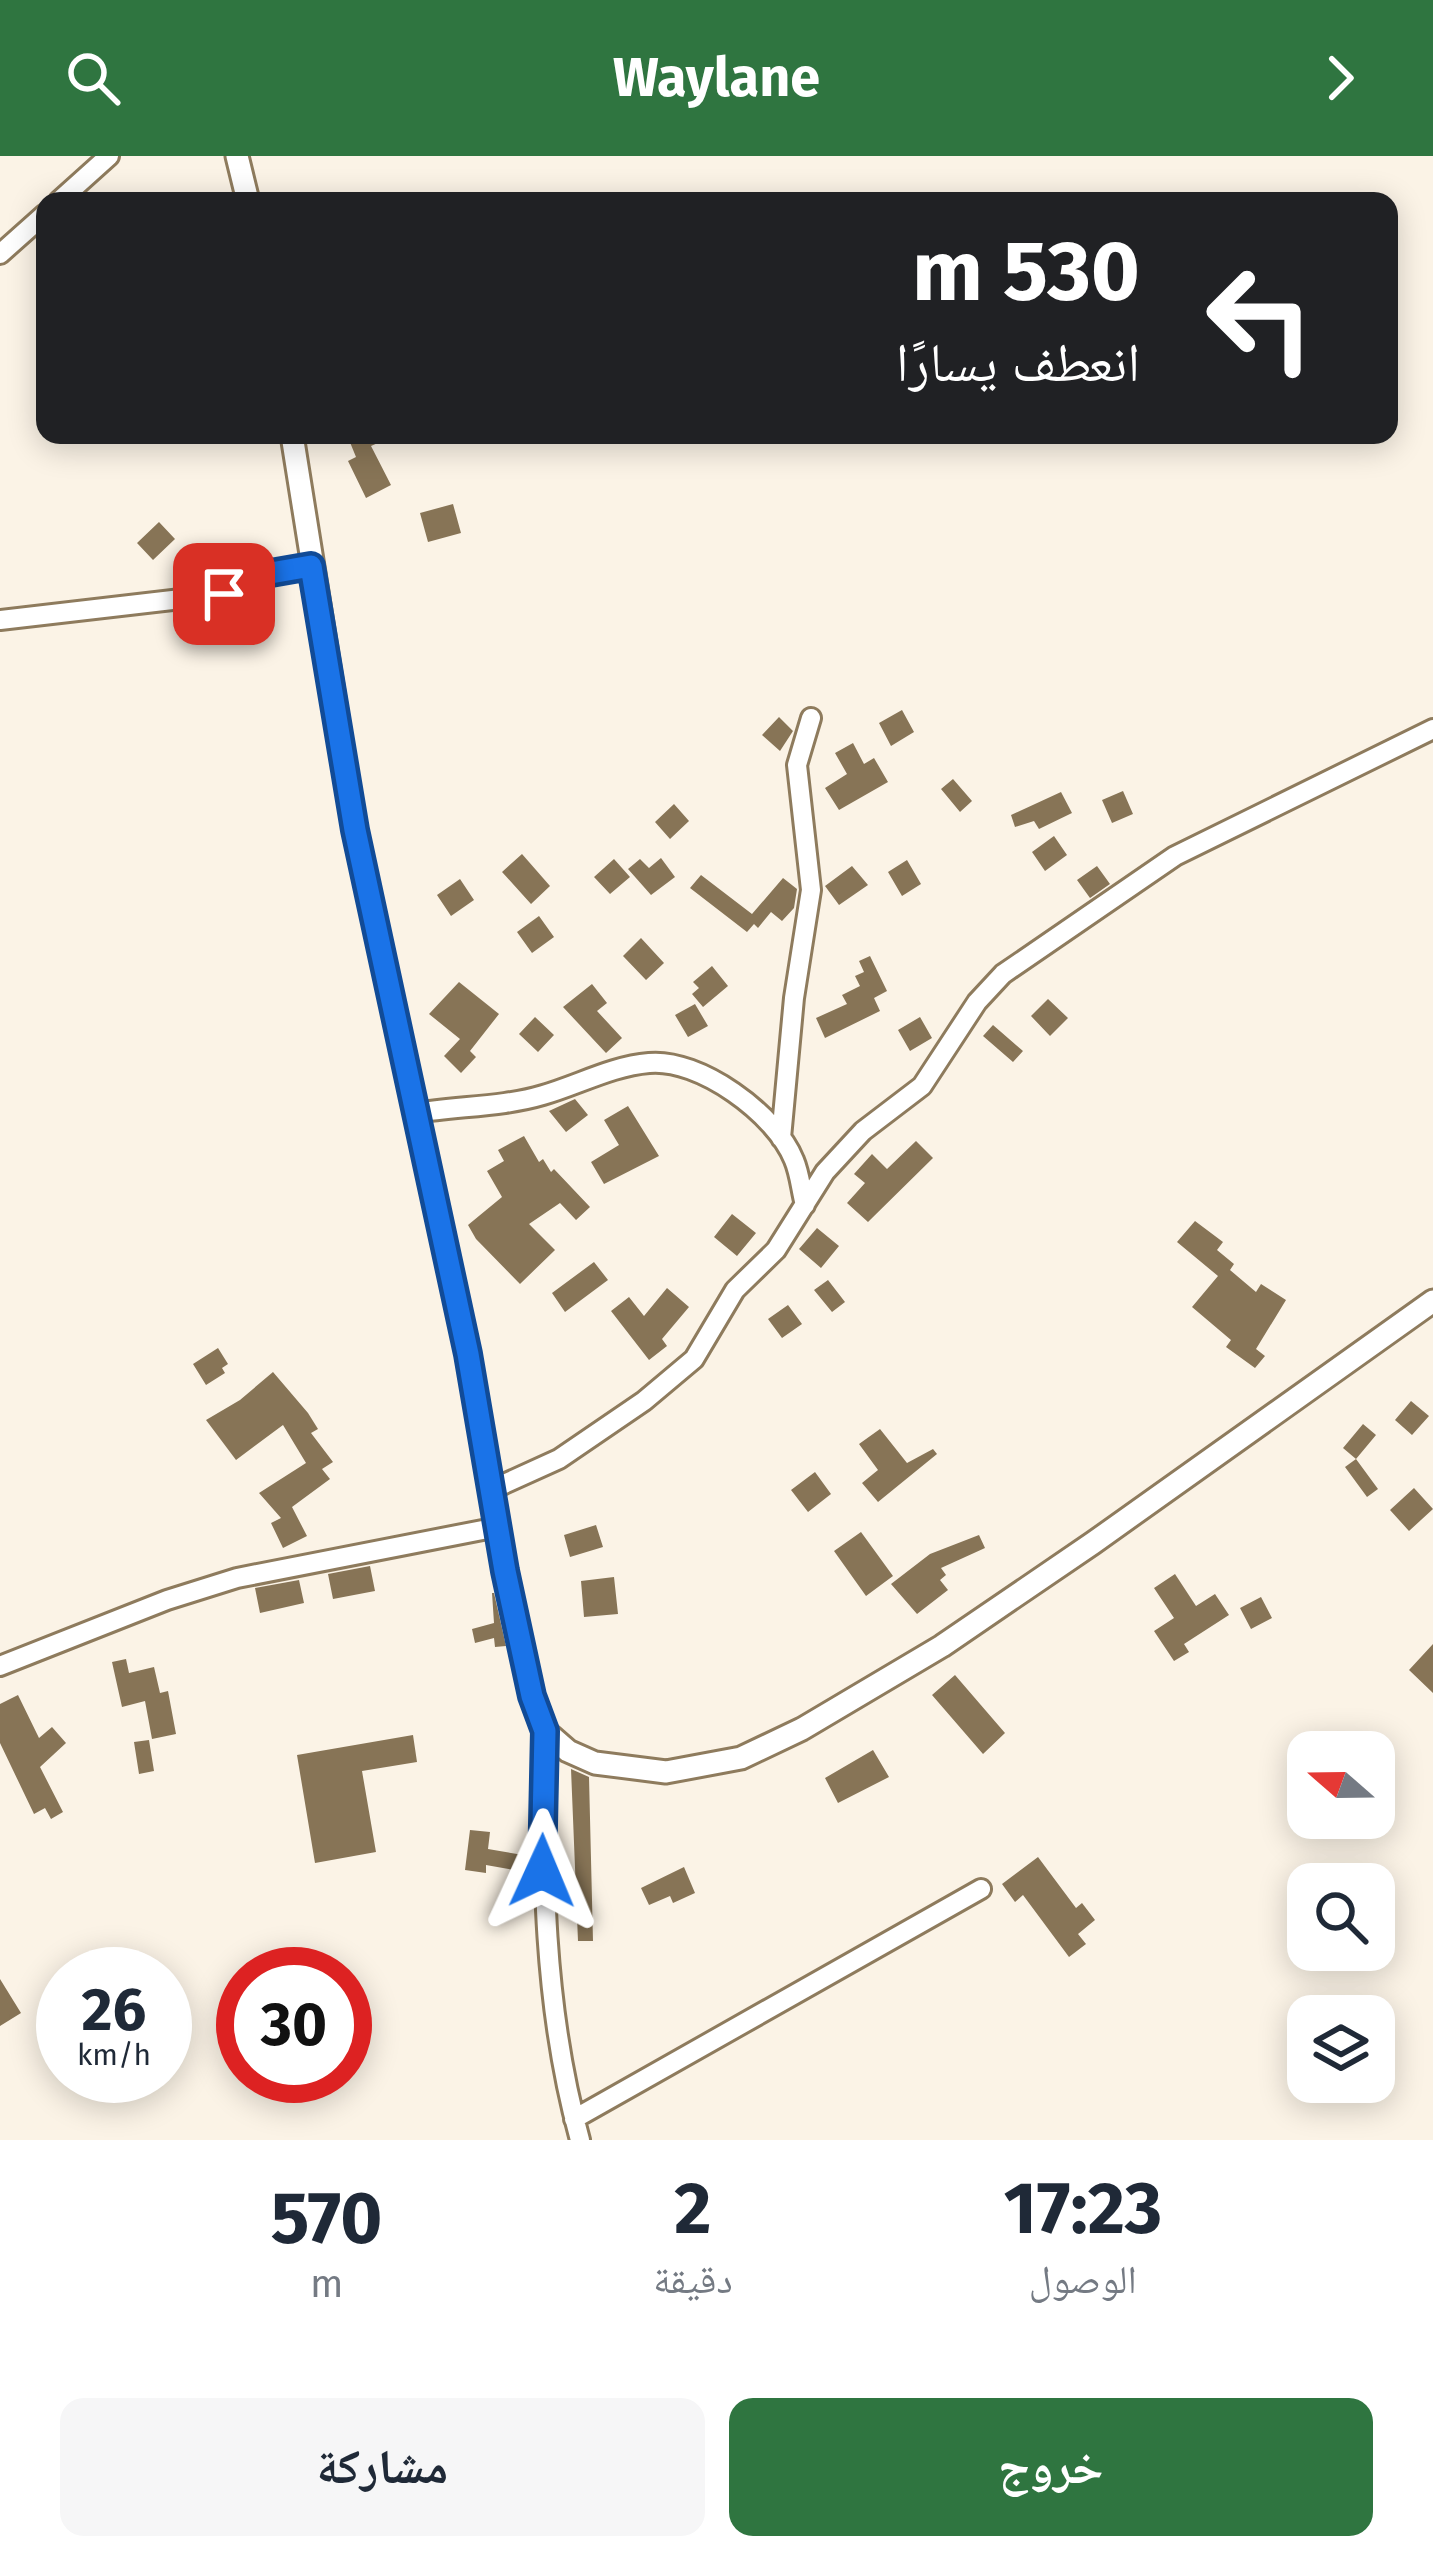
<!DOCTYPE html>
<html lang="ar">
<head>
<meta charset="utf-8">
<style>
  body { margin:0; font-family:"Fira Sans","Noto Naskh Arabic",sans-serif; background:#f6f6f7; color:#1f2937; direction:rtl; height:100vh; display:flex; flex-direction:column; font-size:45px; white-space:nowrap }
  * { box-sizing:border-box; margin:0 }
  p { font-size:39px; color:#747a83 }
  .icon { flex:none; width:66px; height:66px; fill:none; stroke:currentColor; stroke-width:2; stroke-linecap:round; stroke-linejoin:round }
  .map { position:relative; height:1984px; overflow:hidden; direction:ltr }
  .details { display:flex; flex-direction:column; background:#fff; flex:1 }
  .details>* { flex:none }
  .top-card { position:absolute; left:36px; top:36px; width:1362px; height:252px; border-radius:24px; box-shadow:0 6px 30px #0003; direction:rtl; background:#202124; color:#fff; overflow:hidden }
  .needle { width:78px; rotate:290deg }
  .fabs { position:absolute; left:1287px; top:1575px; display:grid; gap:24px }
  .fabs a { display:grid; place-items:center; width:108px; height:108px; border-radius:24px; background:#fff; box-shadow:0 6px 30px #0003; font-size:60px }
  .speed { position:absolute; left:36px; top:1791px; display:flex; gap:24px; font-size:60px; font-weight:700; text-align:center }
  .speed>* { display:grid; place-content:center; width:156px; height:156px; border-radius:50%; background:#fff; box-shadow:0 6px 30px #0003; line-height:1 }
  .speed small { font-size:30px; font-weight:400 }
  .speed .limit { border:18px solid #d22; background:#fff; color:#111 }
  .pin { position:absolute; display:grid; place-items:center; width:102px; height:102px; color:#fff; margin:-51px; border-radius:24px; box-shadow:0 6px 18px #0006 }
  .me { position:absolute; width:132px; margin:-66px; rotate:1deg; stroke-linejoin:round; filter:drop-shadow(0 0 9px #0008) }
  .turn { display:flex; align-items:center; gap:42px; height:252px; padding:0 60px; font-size:54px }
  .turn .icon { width:156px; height:156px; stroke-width:2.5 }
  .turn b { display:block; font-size:84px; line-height:102px }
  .eta { display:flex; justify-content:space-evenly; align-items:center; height:204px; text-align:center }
  .eta b { font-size:72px; font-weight:700; line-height:84px }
  .cta { display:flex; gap:24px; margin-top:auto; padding:24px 60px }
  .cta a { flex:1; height:138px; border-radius:24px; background:#2f7540; color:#fff; font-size:48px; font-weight:700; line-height:138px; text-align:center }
  .cta a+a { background:#f6f6f7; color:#1f2937 }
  header { display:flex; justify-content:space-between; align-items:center; height:156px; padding:0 60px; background:#2f7540; color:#fff; font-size:54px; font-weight:700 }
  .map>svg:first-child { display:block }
  .building { fill:#877456 }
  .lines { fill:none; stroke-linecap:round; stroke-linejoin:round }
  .minor-casing { stroke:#8e7b5d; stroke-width:24 }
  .tertiary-casing { stroke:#8e7b5d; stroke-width:27 }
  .minor { stroke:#fff; stroke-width:18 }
  .tertiary { stroke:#fff; stroke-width:21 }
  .route-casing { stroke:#114b97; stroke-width:30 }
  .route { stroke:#1a73e8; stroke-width:21 }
</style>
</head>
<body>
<header><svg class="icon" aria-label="forward" viewBox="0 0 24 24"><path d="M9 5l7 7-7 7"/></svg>Waylane<svg class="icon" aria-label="search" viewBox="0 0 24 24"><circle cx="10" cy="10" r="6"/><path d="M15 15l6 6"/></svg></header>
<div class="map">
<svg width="1433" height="1984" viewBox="0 0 1433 1984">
  <rect width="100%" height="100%" fill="#fbf3e6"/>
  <!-- building -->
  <path class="building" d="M347,279h49l-25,11 20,39 -25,13 -18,-37 8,-4z
    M453,348l8,29 -33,9 -8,-29z
    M159,366l16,17 -22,21 -16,-17z
    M902,554l12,22 -23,14 -12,-23z
    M779,561l14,14 -13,20 -18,-16z
    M853,587l11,21 10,-6 14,24 -49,28 -14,-22 22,-14 -12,-21z
    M953,623l19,22 -12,11 -19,-23z
    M1123,635l10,23 -21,9 -10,-23z
    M1061,636l11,21 -33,16 -5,-8 -19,6 -4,-12z
    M674,648l15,17 -19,18 -15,-17z
    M1054,680l13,19 -22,16 -13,-19z
    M522,698l28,32 -19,18 -29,-32z
    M661,702l14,19 -24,18 -23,-26 12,-10 9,9z
    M614,703l16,18 -20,17 -16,-17z
    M907,704l14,24 -19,12 -14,-24z
    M852,710l16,19 -29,20 -14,-19z
    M1097,710l13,18 -20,14 -13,-18z
    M701,719l51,39 31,-36 14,11 -3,19 -12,13 -11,-9 -13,16 -4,-4 -7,8 -57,-44z
    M460,723l14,21 -23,16 -14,-21z
    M539,760l15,21 -22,16 -15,-21z
    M641,782l23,25 -18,17 -23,-24z
    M870,800l17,35 -13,7 6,13 -55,27 -9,-20 31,-14 -5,-9 18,-9 -5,-10 9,-4 -5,-11z
    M712,810l16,20 -25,21 -11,-13 7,-6 -6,-6z
    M459,826l40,32 -29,37 6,6 -15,16 -17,-17 16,-17 -31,-25z
    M592,828l15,19 -10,8 25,27 -16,15 -43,-46z
    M1048,843l20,19 -18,18 -19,-20z
    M695,848l13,22 -20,11 -13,-22z
    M535,861l19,18 -16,17 -19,-18z
    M920,861l12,21 -22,13 -12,-21z
    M993,869l30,26 -10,11 -30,-26z
    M575,943l13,16 -22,17 -17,-21z
    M628,950l31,50 -55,28 -13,-22 28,-17 -15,-25z
    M524,980l15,26 4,-3 8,13 3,-3 36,38 -14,13 -16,-17 -31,21 26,26 -35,34 -44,-45 -8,-14 34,-28 -15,-26 17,-10 -6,-11z
    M916,985l17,17 -65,64 -21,-19 18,-20 -11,-9 18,-20 15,15z
    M732,1058l24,19 -19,23 -23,-19z
    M1195,1065l28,21 -6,8 17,14 -4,6 26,22 5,-8 25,16 -30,49 9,7 -10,12 -29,-21 5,-7 -39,-33 26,-31 -41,-34z
    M817,1072l22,18 -18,22 -22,-19z
    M594,1106l14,18 -43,32 -13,-19z
    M828,1124l17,22 -13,10 -18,-22z
    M667,1132l22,19 -27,32 5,7 -18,14 -38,-49 18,-14 15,19z
    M788,1149l14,19 -20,14 -14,-19z
    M218,1192l10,16 -6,4 3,5 -19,12 -13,-21z
    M273,1216l35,41 10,16 -7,4 22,29 -11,7 8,10 -38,28 15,29 -24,12 -12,-25 10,-5 -22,-25 47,-30 -23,-38 -47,35 -30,-40 34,-20z
    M1411,1245l18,15 -17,19 -17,-15z
    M1363,1268l13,11 -20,24 -13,-11z
    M880,1273l27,34 26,-14 4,5 -59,48 -16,-19 16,-13 -19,-26z
    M1356,1303l22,30 -11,8 -22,-30z
    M815,1316l16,22 -23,18 -17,-22z
    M1414,1332l19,21 -24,22 -19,-21z
    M596,1369l7,22 -33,10 -6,-22z
    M861,1376l32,44 -27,20 -32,-45z
    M979,1379l6,13 -44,20 5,7 -6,5 8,10 -31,24 -26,-30 39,-30z
    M370,1410l5,25 -42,8 -5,-25z
    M1175,1418l21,32 19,-12 14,21 -45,29 5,8 -15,9 -20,-30 20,-13 -20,-30z
    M614,1421l4,37 -34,3 -3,-36z
    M299,1424l5,23 -44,10 -5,-25z
    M492,1437h2l12,53 -11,1 -1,-9 -19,5 -3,-14 22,-6z
    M1261,1441l11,21 -21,11 -11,-21z
    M1433,1488v49l-24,-23z
    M126,1503l3,14 25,-6 6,26 8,-2 8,43 -24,5 -7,-38 -23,6 -10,-45z
    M955,1519l50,58 -22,21 -51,-59z
    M18,1539l21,43 13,-11 14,16 -26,24 23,45 -12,7 -6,-11 -11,6 -34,-71v-39z
    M413,1579l4,27 -55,9 14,81 -61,11 -18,-108z
    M149,1584l5,31 -15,3 -5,-32z
    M873,1594l16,27 -51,26 -13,-25z
    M571,1613l18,8 4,164h-15z
    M470,1674l20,2 -2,17 35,6 -3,16 -34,-6v8l-21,-3z
    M1038,1701l38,51 6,-5 13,17 -17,14 8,10 -17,13 -46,-62 -8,7 -13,-18z
    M684,1711l11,26 -22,10 -3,-7 -21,9 -8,-17z
    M0,1823l21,34 -21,13z"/>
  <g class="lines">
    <defs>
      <path id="minor" d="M59,45l50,-45
        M0,98l45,-40
        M0,464l224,-26 19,-6 22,-14 46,-8
        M416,957c42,-7 87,-6 127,-18 35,-10 69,-29 106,-32 50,-5 127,51 145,97 6,14 7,30 11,45
        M781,982l13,-140 17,-108 -14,-125 14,-47
        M493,1333l66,-30 85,-58 50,-42 41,-69 41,-40 49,-78 38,-41 59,-45 55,-84 26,-28 172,-118 258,-127
        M0,1510l167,-66 70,-22 261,-51
        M545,1575c-3,137 -2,276 35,409
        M574,1963l407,-230"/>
      <path id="tertiary" d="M237,0l11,45
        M292,279l63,395 113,524 37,217 28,126 12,34 23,20 27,12 71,9 75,-14 61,-29 140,-83 151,-103 340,-242"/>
    </defs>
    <!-- minor casing -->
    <use href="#minor" class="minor-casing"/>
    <!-- tertiary casing -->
    <use href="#tertiary" class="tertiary-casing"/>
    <!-- minor -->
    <use href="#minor" class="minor"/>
    <!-- tertiary -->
    <use href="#tertiary" class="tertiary"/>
  </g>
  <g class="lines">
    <defs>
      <path id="route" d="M224,438l19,-6 22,-14 46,-8 44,264 113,524 37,217 27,125 13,35 -3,140"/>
    </defs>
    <!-- route casing -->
    <use href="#route" class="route-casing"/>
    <!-- route -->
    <use href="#route" class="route"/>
  </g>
</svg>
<div class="fabs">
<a><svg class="needle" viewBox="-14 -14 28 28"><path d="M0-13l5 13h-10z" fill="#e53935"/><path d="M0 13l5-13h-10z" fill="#747a83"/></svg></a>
<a><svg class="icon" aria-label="search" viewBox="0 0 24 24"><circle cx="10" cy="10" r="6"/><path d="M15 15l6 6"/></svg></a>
<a><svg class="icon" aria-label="layers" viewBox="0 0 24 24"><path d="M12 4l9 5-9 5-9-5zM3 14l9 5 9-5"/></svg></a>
</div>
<div class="speed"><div>26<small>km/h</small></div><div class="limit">30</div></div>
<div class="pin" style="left:224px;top:438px;background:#d93025"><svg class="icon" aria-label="arrive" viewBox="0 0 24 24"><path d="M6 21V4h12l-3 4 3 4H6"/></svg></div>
<svg class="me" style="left:542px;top:1715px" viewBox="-20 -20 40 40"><path d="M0-17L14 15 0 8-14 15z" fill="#1a73e8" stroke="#fff" stroke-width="4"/></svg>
<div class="top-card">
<div class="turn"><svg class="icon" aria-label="left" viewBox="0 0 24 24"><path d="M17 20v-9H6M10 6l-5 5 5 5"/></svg><div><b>530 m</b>انعطف يسارًا</div></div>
</div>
</div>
<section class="details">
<div class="eta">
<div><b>17:23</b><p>الوصول</p></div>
<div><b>2</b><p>دقيقة</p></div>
<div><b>570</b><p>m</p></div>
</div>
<div class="cta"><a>خروج</a><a>مشاركة</a></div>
</section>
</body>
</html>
